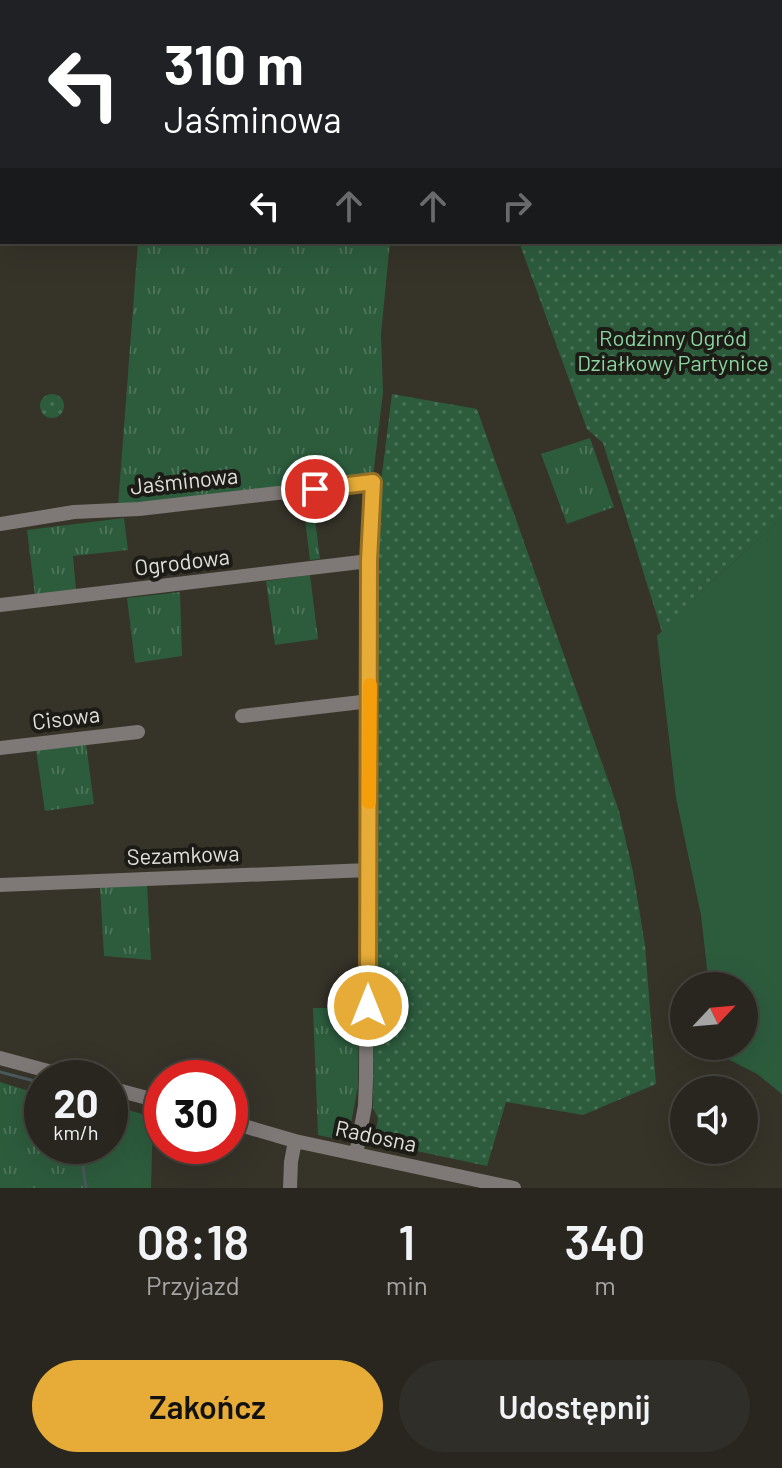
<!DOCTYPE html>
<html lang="pl">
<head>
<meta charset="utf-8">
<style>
  body { margin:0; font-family:Barlow,sans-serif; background:#302e28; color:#f1f3f6; height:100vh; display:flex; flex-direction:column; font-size:30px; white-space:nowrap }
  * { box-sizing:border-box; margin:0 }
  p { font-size:26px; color:#a5a5a4 }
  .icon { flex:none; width:44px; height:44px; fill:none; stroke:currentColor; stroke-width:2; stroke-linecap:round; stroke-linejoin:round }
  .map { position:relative; height:1188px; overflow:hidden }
  .details { display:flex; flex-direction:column; background:#28261f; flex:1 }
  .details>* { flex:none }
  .hud { position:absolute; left:0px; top:0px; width:782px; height:244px; box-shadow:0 8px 32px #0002,0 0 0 2px #44433d; background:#202124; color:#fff; overflow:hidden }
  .needle { width:52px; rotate:64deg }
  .tools { position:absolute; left:670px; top:972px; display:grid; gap:16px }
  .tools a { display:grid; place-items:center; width:88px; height:88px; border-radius:50%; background:#28261f; box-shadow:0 8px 32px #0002,0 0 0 2px #44433d; font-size:40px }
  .speed { position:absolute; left:24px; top:1060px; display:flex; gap:16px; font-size:40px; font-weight:700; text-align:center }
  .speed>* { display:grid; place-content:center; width:104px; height:104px; border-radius:50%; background:#28261f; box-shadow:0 8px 32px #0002,0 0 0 2px #44433d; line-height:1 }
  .speed small { font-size:20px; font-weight:400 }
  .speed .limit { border:12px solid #d22; background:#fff; color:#111 }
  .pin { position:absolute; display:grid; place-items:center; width:68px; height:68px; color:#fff; margin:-34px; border:4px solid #fff; border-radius:50%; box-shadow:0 2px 8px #0007 }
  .me { position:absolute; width:88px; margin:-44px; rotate:0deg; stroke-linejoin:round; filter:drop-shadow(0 0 6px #0008) }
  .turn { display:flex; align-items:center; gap:28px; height:168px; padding:0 32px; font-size:36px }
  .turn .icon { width:104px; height:104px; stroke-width:2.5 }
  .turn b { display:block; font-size:56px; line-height:68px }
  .lanes { display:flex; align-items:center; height:76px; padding:0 32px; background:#0003; justify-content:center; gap:40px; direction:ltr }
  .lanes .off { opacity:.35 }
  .eta { display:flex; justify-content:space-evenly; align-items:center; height:136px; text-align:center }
  .eta b { font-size:48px; font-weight:600; line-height:56px }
  .cta { display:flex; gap:16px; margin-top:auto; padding:16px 32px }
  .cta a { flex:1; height:92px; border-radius:48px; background:#e7ac37; color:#111; font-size:32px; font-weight:600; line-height:92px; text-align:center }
  .cta a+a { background:#302e28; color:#f1f3f6 }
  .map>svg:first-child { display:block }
  .grass { fill:url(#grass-tufts) }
  .park { fill:#2d5c3d }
  .garden { fill:url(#garden-dots) }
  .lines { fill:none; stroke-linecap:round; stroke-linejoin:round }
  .stream { stroke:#4a595b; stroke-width:3 }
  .river { stroke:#092025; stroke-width:20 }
  .minor { stroke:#7e7976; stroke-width:14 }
  .route-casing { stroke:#967024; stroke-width:20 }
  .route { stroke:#e7ac37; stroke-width:14 }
  .slow { stroke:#f59e0b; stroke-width:14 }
  .labels { text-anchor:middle; stroke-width:8; stroke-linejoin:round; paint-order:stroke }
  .park-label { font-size:22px; fill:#8ad49f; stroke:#1c1b16 }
  .street-label { font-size:22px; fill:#e1dfd9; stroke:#1c1b16 }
</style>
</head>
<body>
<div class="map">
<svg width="782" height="1188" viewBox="0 0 782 1188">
  <defs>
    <pattern id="grass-tufts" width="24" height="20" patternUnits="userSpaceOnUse" patternTransform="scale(2)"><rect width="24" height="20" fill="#2d5c3d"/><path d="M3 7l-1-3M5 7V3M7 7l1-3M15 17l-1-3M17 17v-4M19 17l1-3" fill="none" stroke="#4b7358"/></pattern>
    <pattern id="garden-dots" width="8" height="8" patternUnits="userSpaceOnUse" patternTransform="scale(2)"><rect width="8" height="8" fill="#2d5c3d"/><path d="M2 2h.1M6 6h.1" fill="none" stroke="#4b7358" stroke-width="1.8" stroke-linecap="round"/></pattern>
  </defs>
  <rect width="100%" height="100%" fill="#363329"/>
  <!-- grass -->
  <path class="grass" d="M138,242h252l-9,92 2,58 -10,85 -255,29z
    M590,438l24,69 -47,17 -26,-70z
    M312,494l8,65 -10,1 -8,-65z
    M124,518l4,32 -55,6 3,34 -41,5 -8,-65z
    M310,575l8,64 -43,6 -9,-64z
    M180,592l2,64 -47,7 -8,-65z
    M86,744l8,60 -49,7 -9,-61z
    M147,885l4,75 -47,-4 -4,-69z
    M313,1008h46l-1,78 -7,37 -15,-1 -4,16 -14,-3z
    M0,1082l42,13v51h47l3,42h-92z"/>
  <!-- park -->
  <path class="park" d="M782,518v576l-25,-20 -39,-20 -1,-8h27v-60h-35l-8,-71 -25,-117 -19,-162 56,-55z
    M110,1105l43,12 -2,71h-59l-6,-42h24z"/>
  <!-- garden -->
  <path class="garden" d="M780,80h2v438l-69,63 -51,51 -59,-189 -16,-14 -68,-187h261z
    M392,394l85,15 142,402 14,61 12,73 11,139 -73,31 -77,-13 -19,64 -113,-24 4,-24 -5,-10 6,-610z
    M40 406a12 12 0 1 1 24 0a12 12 0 1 1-24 0Z"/>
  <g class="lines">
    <!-- stream -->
    <path class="stream" d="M0,1072l42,11
      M80,1146l6,42"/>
    <!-- river -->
    <path class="river" d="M780,32l2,-1
      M0,216h2"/>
    <!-- minor -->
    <path class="minor" d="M0,524l74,-12 65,-3 234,-27 -4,79 -3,518 -1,27 -9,48
      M0,605l369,-44
      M242,716l128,-15
      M0,748l138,-16
      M0,885l368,-15
      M0,1058l74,20
      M110,1088l52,14
      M230,1122l65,19 219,47
      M290,1188l1,-26 4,-21"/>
  </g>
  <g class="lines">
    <defs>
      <path id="route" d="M315,489l58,-7 -4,79 -1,445"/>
    </defs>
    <!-- route casing -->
    <use href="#route" class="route-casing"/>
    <!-- route -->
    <use href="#route" class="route"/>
    <!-- slow -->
    <path class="slow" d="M369,802l1,-117"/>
  </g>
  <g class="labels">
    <!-- park labels -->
    <g class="park-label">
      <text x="673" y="346">Rodzinny Ogród<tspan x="673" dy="25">Działkowy Partynice</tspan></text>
    </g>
    <!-- street labels -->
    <g class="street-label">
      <text transform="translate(184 481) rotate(-6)" y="8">Jaśminowa</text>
      <text transform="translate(182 562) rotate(-7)" y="8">Ogrodowa</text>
      <text transform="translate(66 718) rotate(-7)" y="8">Cisowa</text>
      <text transform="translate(183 855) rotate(-2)" y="8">Sezamkowa</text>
      <text transform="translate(376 1136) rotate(12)" y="8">Radosna</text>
    </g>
  </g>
</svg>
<div class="tools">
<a><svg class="needle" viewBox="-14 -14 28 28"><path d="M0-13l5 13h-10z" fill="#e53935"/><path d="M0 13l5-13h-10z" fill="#a5a5a4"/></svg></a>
<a><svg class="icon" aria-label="sound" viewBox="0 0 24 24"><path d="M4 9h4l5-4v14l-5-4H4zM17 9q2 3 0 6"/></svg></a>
</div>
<div class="speed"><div>20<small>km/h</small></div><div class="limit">30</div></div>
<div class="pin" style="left:315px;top:489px;background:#d93025"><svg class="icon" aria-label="arrive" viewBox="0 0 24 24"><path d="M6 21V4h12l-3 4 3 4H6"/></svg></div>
<svg class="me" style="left:368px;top:1006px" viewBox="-20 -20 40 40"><circle r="17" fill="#e7ac37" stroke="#fff" stroke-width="3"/><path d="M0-11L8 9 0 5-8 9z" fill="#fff"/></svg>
<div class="hud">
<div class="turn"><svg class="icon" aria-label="left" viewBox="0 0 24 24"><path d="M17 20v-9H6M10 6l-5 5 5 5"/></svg><div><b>310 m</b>Jaśminowa</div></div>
<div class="lanes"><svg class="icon" aria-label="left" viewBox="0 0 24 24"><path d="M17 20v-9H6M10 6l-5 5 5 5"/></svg><svg class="icon off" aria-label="ahead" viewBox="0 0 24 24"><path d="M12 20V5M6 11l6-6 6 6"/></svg><svg class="icon off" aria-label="ahead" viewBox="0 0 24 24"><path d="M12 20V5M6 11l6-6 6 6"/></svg><svg class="icon off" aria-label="right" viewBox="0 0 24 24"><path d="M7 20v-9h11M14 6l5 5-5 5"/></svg></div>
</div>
</div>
<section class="details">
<div class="eta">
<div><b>08:18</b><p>Przyjazd</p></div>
<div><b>1</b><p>min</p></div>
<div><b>340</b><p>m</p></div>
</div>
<div class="cta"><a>Zakończ</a><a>Udostępnij</a></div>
</section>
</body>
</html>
